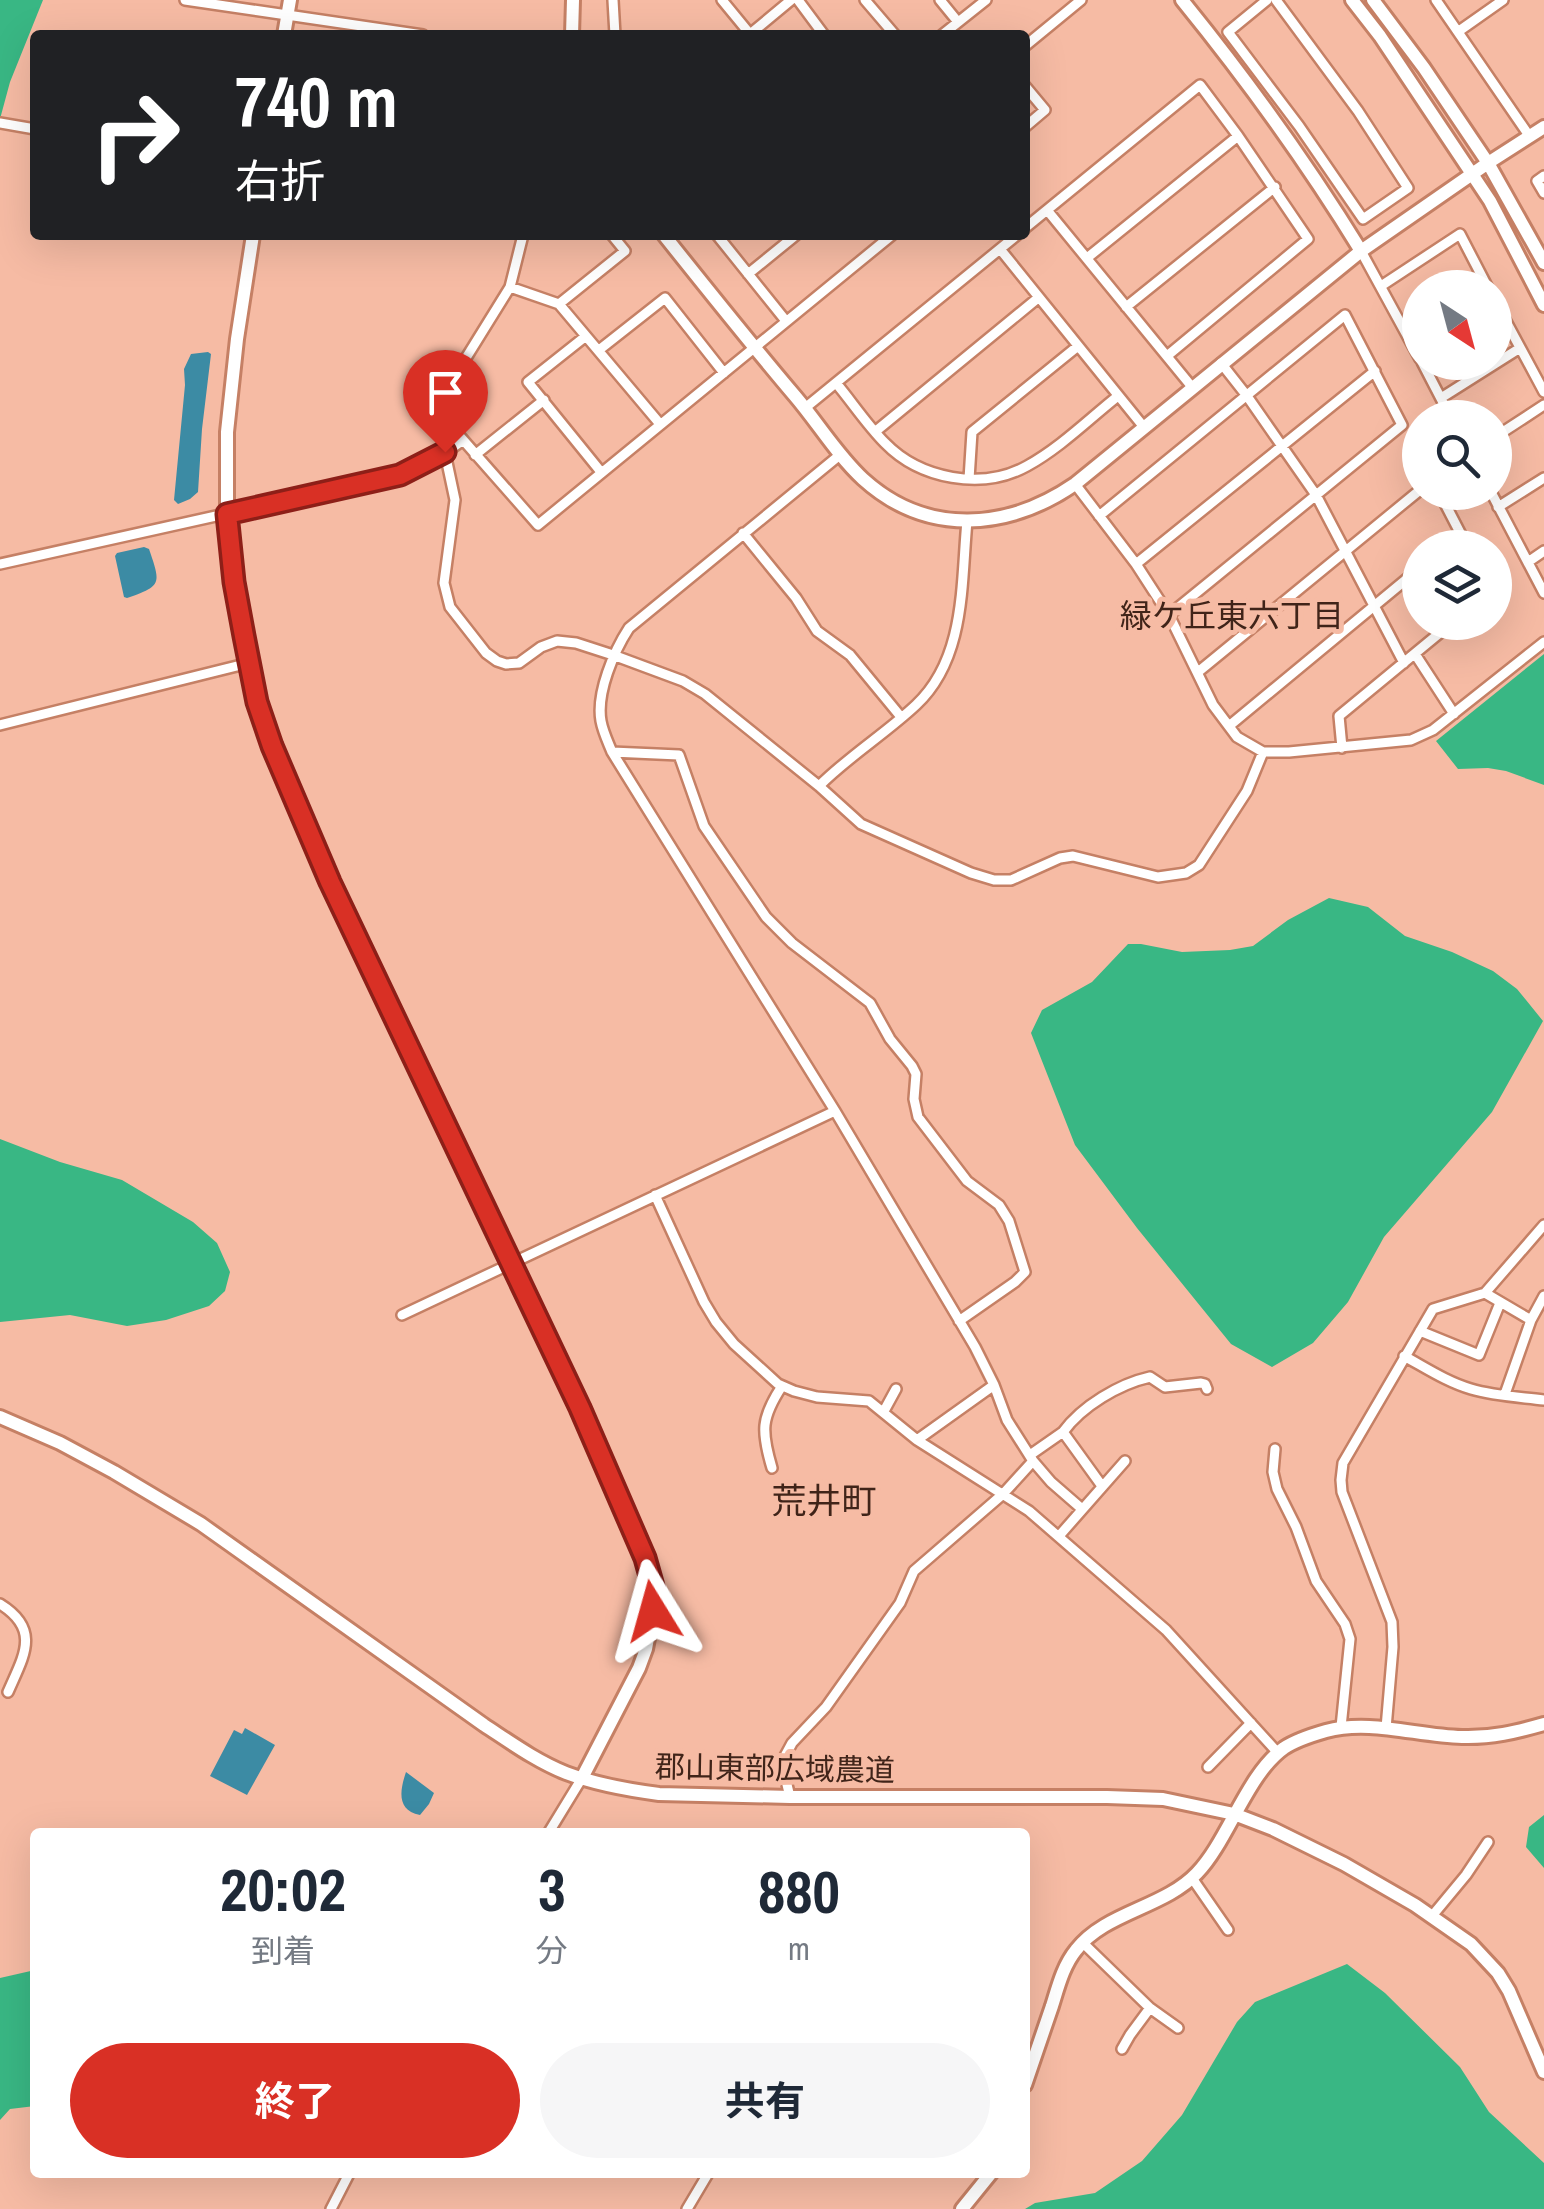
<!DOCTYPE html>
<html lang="ja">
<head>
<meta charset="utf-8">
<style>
  body { margin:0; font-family:"Archivo Narrow","Noto Sans JP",sans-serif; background:#f6f6f7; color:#1f2937; height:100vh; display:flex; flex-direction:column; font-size:38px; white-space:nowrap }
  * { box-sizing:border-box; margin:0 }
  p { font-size:32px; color:#747a83 }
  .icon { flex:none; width:55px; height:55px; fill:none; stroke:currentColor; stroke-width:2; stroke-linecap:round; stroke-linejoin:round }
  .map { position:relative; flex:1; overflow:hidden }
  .sheet { position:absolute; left:30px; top:1828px; width:1000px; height:350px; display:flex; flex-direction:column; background:#fff; border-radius:10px; box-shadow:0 10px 40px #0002 }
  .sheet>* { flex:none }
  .hud { position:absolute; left:30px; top:30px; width:1000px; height:210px; border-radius:10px; box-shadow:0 10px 40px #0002; background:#202124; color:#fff; overflow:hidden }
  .needle { width:65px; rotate:144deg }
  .tools { position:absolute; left:1402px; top:270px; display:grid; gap:20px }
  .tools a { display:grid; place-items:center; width:110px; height:110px; border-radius:50%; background:#fff; box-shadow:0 10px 40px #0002; font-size:50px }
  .pin { position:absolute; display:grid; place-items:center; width:85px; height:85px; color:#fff; margin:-102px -42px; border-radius:50% 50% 50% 0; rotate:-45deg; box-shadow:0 0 10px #0007 }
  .pin .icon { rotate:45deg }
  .me { position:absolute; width:110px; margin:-55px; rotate:352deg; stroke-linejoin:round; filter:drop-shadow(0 0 8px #0008) }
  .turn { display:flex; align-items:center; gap:35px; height:210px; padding:0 40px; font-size:45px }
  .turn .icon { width:130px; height:130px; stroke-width:2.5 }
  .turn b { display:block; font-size:70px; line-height:85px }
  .eta { display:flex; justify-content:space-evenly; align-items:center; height:170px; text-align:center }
  .eta b { font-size:60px; font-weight:700; line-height:70px }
  .action { display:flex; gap:20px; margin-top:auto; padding:20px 40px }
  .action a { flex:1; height:115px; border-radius:60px; background:#d93025; color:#fff; font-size:40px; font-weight:700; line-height:115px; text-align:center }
  .action a+a { background:#f6f6f7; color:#1f2937 }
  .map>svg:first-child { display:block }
  .green { fill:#39b784 }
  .water { fill:#3c8ba4 }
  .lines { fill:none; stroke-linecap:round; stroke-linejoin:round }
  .street-casing { stroke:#c58065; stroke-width:14 }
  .secondary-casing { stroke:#c58065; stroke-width:18 }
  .street { stroke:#fff; stroke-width:9 }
  .secondary { stroke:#fff; stroke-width:12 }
  .route-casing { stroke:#8d1f18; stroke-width:25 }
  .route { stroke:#d93025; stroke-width:18 }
  .labels { text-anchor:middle; stroke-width:10; stroke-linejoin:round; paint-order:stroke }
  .street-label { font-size:30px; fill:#402419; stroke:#f6bba4 }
  .neighbourhood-label { font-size:32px; fill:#402419; stroke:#f6bba4 }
  .quarter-label { font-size:35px; fill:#402419; stroke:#f6bba4 }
</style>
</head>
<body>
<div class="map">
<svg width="1544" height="2209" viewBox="0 0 1544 2209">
  <rect width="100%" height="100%" fill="#f6bba4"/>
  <!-- green -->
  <path class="green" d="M0,0h43l-33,82 -10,37z
    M1544,654v131l-38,-14 -18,-3 -30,1 -22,-28z
    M1329,898l39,9 37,29 47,16 41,19 24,18 26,32 -51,91 -108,125 -36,65 -35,41 -41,24 -41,-23 -94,-116 -62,-83 -44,-112 11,-23 50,-28 36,-38h13l41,8 48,-2 23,-4 35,-26z
    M0,1139l60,23 62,18 71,42 24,21 13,29 -5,19 -16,15 -43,14 -39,6 -57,-11 -70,7z
    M1544,1815v53l-18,-21 3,-20z
    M1347,1964l38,29 75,74 29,45 55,51v46h-519l10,-6 60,-10 47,-32 40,-46 55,-93 18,-20z
    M35,1970v136l-25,3 -10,11v-142z"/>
  <!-- water -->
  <path class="water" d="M208,352l3,2 -9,75 -4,63 -8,7 -12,5 -4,-4 11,-115 -1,-16 7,-15z
    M144,547l5,2c12,35 13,37 -22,49l-3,-1 -9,-41 2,-3z
    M245,1728l30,17 -28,50 -37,-19 24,-46 8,4z
    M406,1772l28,21 -5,11 -9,11c-24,-5 -20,-25 -14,-43z"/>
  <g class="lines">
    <defs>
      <path id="street" d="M185,0l238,35
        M613,0l2,35
        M722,0l28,34
        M798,0l26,35
        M865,0l30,35
        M940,0l18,22
        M1267,0l-39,32 71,94 64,93 45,-31 -50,-77 -82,-111
        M1436,0l94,137
        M1459,31l44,-31
        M749,35l42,-35
        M942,35l44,-35
        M1025,46l56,-46
        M1025,86l20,24 -20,17
        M0,123l35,6
        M1544,176l-7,5 7,12
        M1047,210l145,177
        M1025,228l175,-143 38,51 70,103 -141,117
        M523,235l-13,52 -75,121 103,117 354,-290
        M717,235l69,86
        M1000,249l143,177
        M1361,251l59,108
        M1087,258l151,-122
        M748,274l48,-39
        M1381,286l79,-52 28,54
        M510,287l49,17 101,120
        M1495,301l49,91
        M559,304l66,-53 -13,-16
        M1126,307l149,-120
        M586,336l-58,46 73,90
        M599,350l66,-52 59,75
        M1422,362l29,56
        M1221,363l26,33 69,99 88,168
        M836,383c16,19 31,42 49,60 35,36 97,48 142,23 33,-18 62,-47 91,-70
        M1441,398l79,-50
        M805,408l212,-173
        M876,431l162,-133
        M1495,437l49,-32
        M445,453l10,47 -11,83 6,24 36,46 11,8 9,3 13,-1 22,-16 16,-6 19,2 37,12 70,26 22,13 114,92 42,38 110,49 23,7h17l49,-22 13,-2 85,21 28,-4 13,-8 48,-74 16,-39
        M475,455l69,-55
        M969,479l3,-47 106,-86
        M1075,484l61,80 33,51 44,90 24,32 26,15h26l122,-12 22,-10 111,-88
        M1439,492l29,56
        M1491,492l53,101
        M1498,507l46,-29
        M1099,516l246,-201 57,110 -233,190
        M743,533l53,65 21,33 33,24 51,62
        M1446,548l15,-13
        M1528,562l16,-11
        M0,564l400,-89 45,-22 18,-13
        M1136,564l239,-193
        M1415,654l39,60
        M1198,672l222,-182
        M0,725l249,-62
        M1229,726l191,-158
        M1342,748l-3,-32 114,-94
        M612,752l67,3 25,71 62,91 26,26 78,60 20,36 22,27 4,8 -2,25 4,18 49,64 32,24 10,16 16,51 -10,10 -56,39
        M819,786c30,-30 66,-52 97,-81 50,-47 45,-121 51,-184
        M655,1195l49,107 12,20 18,22 44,40 16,7 23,6 52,4 48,39 112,71 137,119 112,123
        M1485,1293l46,27
        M402,1315l433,-204
        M1420,1331l59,24 21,-52
        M1404,1356c22,12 43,26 67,33 23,7 49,8 73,11
        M1505,1394l26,-74 13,-24
        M884,1411l12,-22
        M1063,1432c19,-26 56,-48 87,-55l15,10 36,-4 4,1 2,5
        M917,1440l77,-55
        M1275,1449l-2,23 4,17 19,38 20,54 29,43 5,15 -9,88
        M1030,1455l33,-23 39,54
        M1033,1461l18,21 31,27
        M772,1468c-11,-37 -11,-50 10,-82
        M1059,1536l66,-75
        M0,1604c42,26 23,53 8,88
        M1386,1728l7,-81 -1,-25 -50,-130 -1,-12 2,-17 90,-154 52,-16 59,-68
        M1208,1767l43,-44
        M790,1797l-7,-29 2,-12 7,-13 34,-36 74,-104 14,-32 89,-77 30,-33 -26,-41 -13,-35 -19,-38 -140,-236 -223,-359c-4,-10 -9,-20 -11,-31 -5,-28 13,-70 28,-93l212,-174
        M549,1832l33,-54
        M1192,1878l36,52
        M1432,1916l34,-41 22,-33
        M1083,1943l67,65 28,20
        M1122,2049l8,-14 20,-27
        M331,2209l19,-37
        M687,2209l22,-37"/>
      <path id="secondary" d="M1182,0c65,80 125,163 179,251
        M1352,0l28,36 110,165 54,104
        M1373,0l51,68 64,95 56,100
        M284,35l6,-35
        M572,35l1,-35
        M253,235l-16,104 -10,93v82l7,69 23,119 15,45 46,108 261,553 66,150 8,32v21l-7,38 -7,19 -57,110
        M664,235c43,54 86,108 131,161 23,27 42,59 68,83 64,58 145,51 212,5l286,-233 127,-88 56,-36
        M0,1417l60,26 54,29 87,52 283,201c26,17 52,36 82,48 29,11 62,17 93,21l131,3h317l56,2 71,15 39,15 71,35 71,41 56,39 27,29 11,18 35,81
        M1025,2085c9,-26 18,-52 27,-79 6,-19 11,-40 24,-56 29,-38 88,-42 121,-77 31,-32 50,-99 87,-125 12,-8 28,-13 42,-17 44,-12 91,5 136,6 29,1 54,-5 82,-13
        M962,2209l30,-37"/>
    </defs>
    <!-- street casing -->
    <use href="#street" class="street-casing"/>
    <!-- secondary casing -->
    <use href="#secondary" class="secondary-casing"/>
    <!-- street -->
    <use href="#street" class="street"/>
    <!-- secondary -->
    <use href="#secondary" class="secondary"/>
  </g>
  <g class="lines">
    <defs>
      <path id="route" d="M445,452l-45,23 -173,39 7,68 10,54 13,66 15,44 58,136 250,526 65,150 9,32 -1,21"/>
    </defs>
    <!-- route casing -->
    <use href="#route" class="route-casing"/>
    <!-- route -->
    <use href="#route" class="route"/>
  </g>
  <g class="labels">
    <!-- street labels -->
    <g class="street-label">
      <text transform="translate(775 1769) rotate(1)" y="10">郡山東部広域農道</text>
    </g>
    <!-- neighbourhood labels -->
    <g class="neighbourhood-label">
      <text x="1232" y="627">緑ケ丘東六丁目</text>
    </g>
    <!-- quarter labels -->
    <g class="quarter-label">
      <text x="824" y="1513">荒井町</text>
    </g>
  </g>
</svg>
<div class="tools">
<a><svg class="needle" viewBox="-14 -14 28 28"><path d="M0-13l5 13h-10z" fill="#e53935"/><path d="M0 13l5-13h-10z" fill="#747a83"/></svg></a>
<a><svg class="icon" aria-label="search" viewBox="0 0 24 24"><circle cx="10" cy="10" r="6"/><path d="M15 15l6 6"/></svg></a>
<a><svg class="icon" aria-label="layers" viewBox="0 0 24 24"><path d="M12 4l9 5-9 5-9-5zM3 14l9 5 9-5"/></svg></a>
</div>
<div class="pin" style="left:445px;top:452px;background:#d93025"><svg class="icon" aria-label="arrive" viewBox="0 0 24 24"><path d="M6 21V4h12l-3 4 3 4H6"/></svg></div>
<svg class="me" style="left:653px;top:1611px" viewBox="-20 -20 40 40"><path d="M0-17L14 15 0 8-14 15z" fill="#d93025" stroke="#fff" stroke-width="4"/></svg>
<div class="hud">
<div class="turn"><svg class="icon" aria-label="right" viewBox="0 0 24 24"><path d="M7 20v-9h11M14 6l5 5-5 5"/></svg><div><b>740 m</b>右折</div></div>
</div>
<section class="sheet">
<div class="eta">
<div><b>20:02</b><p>到着</p></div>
<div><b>3</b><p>分</p></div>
<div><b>880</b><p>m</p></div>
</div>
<div class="action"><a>終了</a><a>共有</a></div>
</section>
</div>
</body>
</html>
